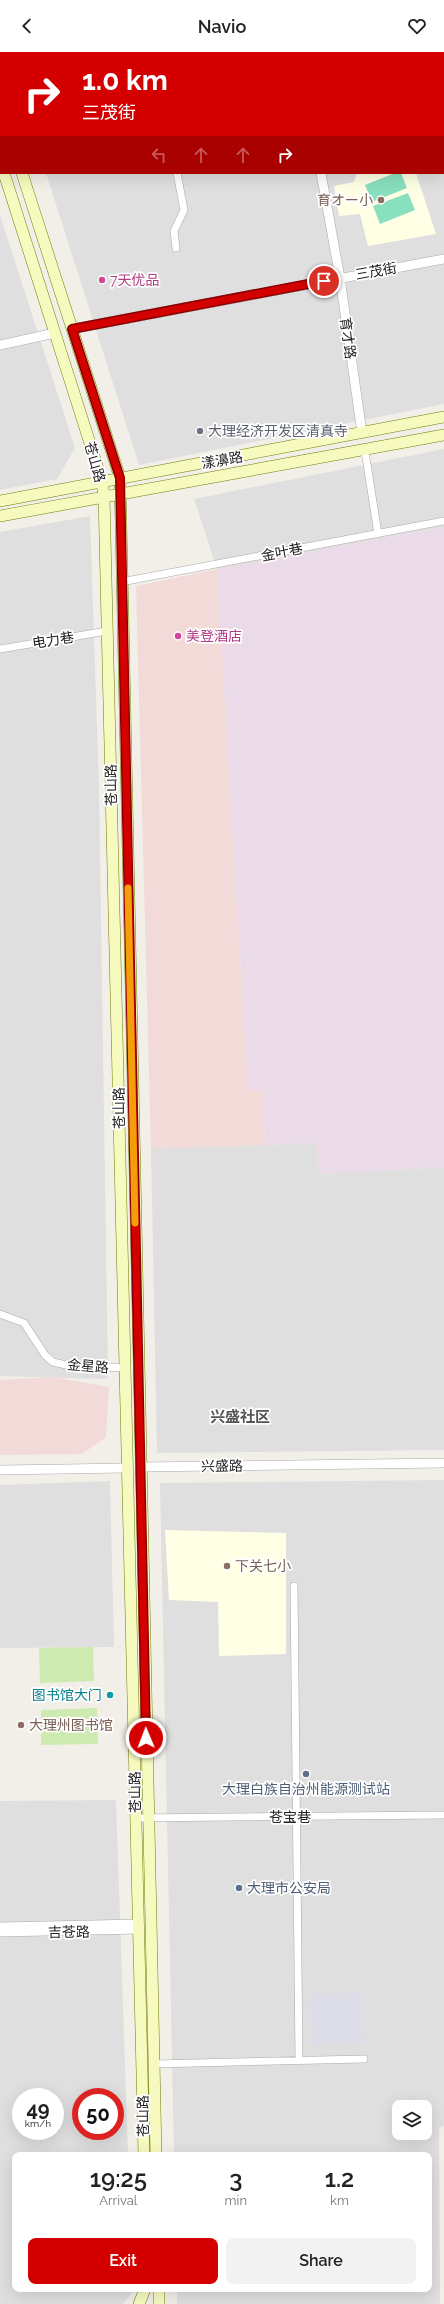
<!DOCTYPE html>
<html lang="en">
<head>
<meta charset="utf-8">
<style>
  body { margin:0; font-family:Raleway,"Noto Sans SC","Noto Sans JP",sans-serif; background:#f2f2f2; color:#222; height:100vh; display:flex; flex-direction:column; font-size:15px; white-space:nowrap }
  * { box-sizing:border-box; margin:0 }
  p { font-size:13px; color:#767676 }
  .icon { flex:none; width:22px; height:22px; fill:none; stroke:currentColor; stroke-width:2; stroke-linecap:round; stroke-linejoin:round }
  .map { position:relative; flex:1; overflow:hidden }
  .panel { position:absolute; left:12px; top:2100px; width:420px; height:140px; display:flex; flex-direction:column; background:#fff; border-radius:8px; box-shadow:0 4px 16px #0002 }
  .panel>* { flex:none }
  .hud { position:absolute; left:0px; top:0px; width:444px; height:122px; box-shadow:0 4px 16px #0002; background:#d40000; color:#fff; overflow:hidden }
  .fabs { position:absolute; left:392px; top:2048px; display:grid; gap:8px }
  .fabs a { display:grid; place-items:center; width:40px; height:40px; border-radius:8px; background:#fff; box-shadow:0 4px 16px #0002; font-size:20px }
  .speed { position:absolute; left:12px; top:2036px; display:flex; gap:8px; font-size:20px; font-weight:700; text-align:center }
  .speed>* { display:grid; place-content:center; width:52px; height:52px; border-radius:50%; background:#fff; box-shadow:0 4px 16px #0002; line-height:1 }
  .speed small { font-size:10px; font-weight:400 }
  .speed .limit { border:6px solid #d22; background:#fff; color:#111 }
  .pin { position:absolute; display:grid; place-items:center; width:34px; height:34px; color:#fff; margin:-17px; border:2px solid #fff; border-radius:50%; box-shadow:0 1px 4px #0007 }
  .me { position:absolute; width:44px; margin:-22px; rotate:359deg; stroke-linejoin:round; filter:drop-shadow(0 0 3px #0008) }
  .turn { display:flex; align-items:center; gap:14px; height:84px; padding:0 16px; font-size:18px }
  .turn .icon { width:52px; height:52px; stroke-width:2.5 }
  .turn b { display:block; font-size:28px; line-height:34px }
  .lanes { display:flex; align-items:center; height:38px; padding:0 16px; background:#0003; justify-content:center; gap:20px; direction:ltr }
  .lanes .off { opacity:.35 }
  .eta { display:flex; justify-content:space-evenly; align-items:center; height:68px; text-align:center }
  .eta b { font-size:24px; font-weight:600; line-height:28px }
  .button { display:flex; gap:8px; margin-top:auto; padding:8px 16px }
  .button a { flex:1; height:46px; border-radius:8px; background:#d40000; color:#fff; font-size:16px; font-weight:600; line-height:46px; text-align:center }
  .button a+a { background:#f2f2f2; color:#222 }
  header { display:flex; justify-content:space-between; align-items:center; height:52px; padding:0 16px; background:#fff; font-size:18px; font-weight:600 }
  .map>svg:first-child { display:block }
  .residential { fill:#e0dfdf; fill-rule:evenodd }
  .commercial { fill:#f2dad9 }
  .industrial { fill:#ebdbe8 }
  .education { fill:#ffffe5 }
  .grass { fill:#cdebb0 }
  .pitch { fill:#88e0be }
  .plaza { fill:#dddde8 }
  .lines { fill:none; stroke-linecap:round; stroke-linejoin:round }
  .minor-casing { stroke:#a9a9a9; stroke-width:8 }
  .tertiary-casing { stroke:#a9a9a9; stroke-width:10 }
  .secondary-casing { stroke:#707d05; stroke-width:12 }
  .minor { stroke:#fff; stroke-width:7 }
  .tertiary { stroke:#fff; stroke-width:9 }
  .secondary { stroke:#f7fabf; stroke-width:11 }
  .route-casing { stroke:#8a0000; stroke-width:10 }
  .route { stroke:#d40000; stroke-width:7 }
  .slow { stroke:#f59e0b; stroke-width:7 }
  .education-dot { fill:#8d6e63; stroke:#fff; stroke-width:1.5 }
  .hotel-dot { fill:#d1479c; stroke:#fff; stroke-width:1.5 }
  .worship-dot { fill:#6b7280; stroke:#fff; stroke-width:1.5 }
  .culture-dot { fill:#0f9aa8; stroke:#fff; stroke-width:1.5 }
  .service-dot { fill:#5c6f8a; stroke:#fff; stroke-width:1.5 }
  .labels { text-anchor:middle; stroke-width:3.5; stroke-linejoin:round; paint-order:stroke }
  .education-label { font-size:14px; fill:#785e54; stroke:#fff; text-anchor:start }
  .street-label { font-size:14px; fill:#222; stroke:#fff }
  .hotel-label { font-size:14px; fill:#b23c85; stroke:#fff; text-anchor:start }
  .worship-label { font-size:14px; fill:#5b616d; stroke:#fff; text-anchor:start }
  .culture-label { font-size:14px; fill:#0d838f; stroke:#fff; text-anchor:end }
  .service-label { font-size:14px; fill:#4e5e75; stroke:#fff }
  .neighbourhood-label { font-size:15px; font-weight:bold; fill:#555; stroke:#fff }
</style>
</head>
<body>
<header><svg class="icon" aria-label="back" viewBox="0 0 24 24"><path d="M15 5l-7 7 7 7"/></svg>Navio<svg class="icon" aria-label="heart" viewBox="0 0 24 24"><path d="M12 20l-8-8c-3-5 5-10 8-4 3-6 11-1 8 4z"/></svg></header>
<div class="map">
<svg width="444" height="2252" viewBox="0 0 444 2252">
  <rect width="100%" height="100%" fill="#f2efe9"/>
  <!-- residential -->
  <path class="residential" d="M7,0h437v352l-305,61 -93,-292h397v-120z
    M0,163l75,233 -18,31 -57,11z
    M444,397v78l-227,42 -23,-70z
    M90,464l9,272 9,591 -108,-3v-844z
    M317,1091l2,31 125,-7v283l-287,3 -6,-304z
    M444,1428v646l-5,1 1,177h-263v-15h252v-134h-255l-14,-672zM399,2055h26v26h-26z
    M110,1429l4,166 -114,1v-163z
    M116,1748l12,355h-113v134h118v3l-10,12h-123v-503zM21,2045h34v34h-34zM81,2045h34v34h-34z"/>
  <!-- commercial -->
  <path class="commercial" d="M217,517l31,521h15l2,55 -114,4 -15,-563z
    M54,1325l55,10 -3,50 -24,17 -82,1v-75z"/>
  <!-- industrial -->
  <path class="industrial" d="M444,475v640l-125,7 -3,-31 -51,2 -2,-55h-15l-31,-521z"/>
  <!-- education -->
  <path class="education" d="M357,121h59l20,61 -68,12 -8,-32 -21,2 -5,-30 20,-4z
    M165,1478l121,3v121l-67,2 -1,-54 -49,-2z"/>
  <!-- grass -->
  <path class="grass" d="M93,1595l1,34 -54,2 -1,-35z
    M97,1656l1,36 -57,1v-35z"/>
  <!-- pitch -->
  <path class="pitch" d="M395,121h6l6,15 -35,14 -7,-17z
    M408,141l7,17 -35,14 -7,-18z"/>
  <!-- plaza -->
  <path class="plaza" d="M361,1940l2,51 -52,2 -2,-51z"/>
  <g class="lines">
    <defs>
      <path id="minor" d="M176,196l-2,-17 10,-21 -7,-37
        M365,399l13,83
        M121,530l323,-61
        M0,597l107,-18
        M0,1262l24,9 21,32 8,7 13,3 59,3
        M294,1534l5,474
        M136,1766l308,-3
        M0,1874l139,-3
        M0,1881l139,-3
        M154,2012l210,-5"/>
      <path id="tertiary" d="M300,0v1
        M206,1l7,-1
        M0,30h1
        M321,121l19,105 22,155
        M72,277l372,-70
        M0,293l55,-12
        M140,1415l304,-4
        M0,1418l127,-2"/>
      <path id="secondary" d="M0,53l1,3
        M0,107l1,3
        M4,121l98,308 2,15 40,1659
        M22,121l98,305 36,1677
        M0,449l444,-84
        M0,464l444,-81
        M159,2237v15
        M139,2252l6,-15"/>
    </defs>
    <!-- minor casing -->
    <use href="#minor" class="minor-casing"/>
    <!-- tertiary casing -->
    <use href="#tertiary" class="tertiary-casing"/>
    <!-- secondary casing -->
    <use href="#secondary" class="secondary-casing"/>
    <!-- minor -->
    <use href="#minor" class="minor"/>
    <!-- tertiary -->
    <use href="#tertiary" class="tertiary"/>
    <!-- secondary -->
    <use href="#secondary" class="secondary"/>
  </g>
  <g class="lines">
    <defs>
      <path id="route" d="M146,1686l-26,-1260 -48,-149 252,-48"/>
    </defs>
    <!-- route casing -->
    <use href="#route" class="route-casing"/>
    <!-- route -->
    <use href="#route" class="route"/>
    <!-- slow -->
    <path class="slow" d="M128,836l7,335"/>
  </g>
  <!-- markers -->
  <g class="education-dot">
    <circle cx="381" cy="148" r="4"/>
    <circle cx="227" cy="1514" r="4"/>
    <circle cx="21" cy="1673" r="4"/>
  </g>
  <g class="hotel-dot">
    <circle cx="102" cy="228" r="4"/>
    <circle cx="178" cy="584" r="4"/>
  </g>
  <circle class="worship-dot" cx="200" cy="379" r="4"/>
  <circle class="culture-dot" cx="110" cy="1643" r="4"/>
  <g class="service-dot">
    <circle cx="306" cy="1722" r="4"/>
    <circle cx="239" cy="1836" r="4"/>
  </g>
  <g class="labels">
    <!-- education labels -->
    <g class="education-label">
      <text x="373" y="153" text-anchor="end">育オー小</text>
      <text x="235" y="1519">下关七小</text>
      <text x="29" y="1678">大理州图书馆</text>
    </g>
    <!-- street labels -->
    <g class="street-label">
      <text transform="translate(376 219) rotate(-10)" y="5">三茂街</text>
      <text transform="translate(348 286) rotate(82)" y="5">育才路</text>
      <text transform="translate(222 408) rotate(-10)" y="5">漾濞路</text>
      <text transform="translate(95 410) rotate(74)" y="5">苍山路</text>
      <text transform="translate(282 500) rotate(-11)" y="5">金叶巷</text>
      <text transform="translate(53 588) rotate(-9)" y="5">电力巷</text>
      <text transform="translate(111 733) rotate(-91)" y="5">苍山路</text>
      <text transform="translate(119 1056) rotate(-91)" y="5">苍山路</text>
      <text transform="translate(88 1314) rotate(5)" y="5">金星路</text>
      <text transform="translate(222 1414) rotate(-1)" y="5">兴盛路</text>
      <text transform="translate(135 1740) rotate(-91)" y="5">苍山路</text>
      <text x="290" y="1770">苍宝巷</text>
      <text transform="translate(69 1880) rotate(-1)" y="5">吉苍路</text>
      <text transform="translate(143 2064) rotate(-91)" y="5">苍山路</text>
    </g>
    <!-- hotel labels -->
    <g class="hotel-label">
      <text x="110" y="233">7天优品</text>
      <text x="186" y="589">美登酒店</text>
    </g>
    <!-- worship labels -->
    <g class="worship-label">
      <text x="208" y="384">大理经济开发区清真寺</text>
    </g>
    <!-- culture labels -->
    <g class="culture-label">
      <text x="102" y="1648">图书馆大门</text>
    </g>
    <!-- service labels -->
    <g class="service-label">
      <text x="306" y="1742">大理白族自治州能源测试站</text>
      <text x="247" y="1841" text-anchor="start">大理市公安局</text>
    </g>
    <!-- neighbourhood labels -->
    <g class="neighbourhood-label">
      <text x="240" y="1370">兴盛社区</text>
    </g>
  </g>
</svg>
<div class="fabs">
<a><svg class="icon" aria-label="layers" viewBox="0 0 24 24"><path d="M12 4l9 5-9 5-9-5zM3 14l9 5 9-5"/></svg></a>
</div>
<div class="speed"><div>49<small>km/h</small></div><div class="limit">50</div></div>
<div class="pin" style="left:324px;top:229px;background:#d93025"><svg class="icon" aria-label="arrive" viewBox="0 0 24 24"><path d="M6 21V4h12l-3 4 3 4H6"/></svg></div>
<svg class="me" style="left:146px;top:1686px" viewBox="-20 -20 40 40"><circle r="17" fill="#d40000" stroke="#fff" stroke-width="3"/><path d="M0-11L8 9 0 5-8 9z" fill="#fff"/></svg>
<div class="hud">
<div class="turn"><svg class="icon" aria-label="right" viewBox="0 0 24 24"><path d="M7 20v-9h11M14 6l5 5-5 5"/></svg><div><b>1.0 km</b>三茂街</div></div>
<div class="lanes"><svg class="icon off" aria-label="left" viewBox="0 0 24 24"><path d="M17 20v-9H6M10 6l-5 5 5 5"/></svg><svg class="icon off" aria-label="ahead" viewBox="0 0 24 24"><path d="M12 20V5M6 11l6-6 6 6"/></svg><svg class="icon off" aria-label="ahead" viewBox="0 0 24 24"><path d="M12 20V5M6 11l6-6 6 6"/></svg><svg class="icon" aria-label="right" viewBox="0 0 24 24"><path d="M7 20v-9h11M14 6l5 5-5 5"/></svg></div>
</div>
<section class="panel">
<div class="eta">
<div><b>19:25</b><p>Arrival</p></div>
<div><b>3</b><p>min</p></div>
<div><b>1.2</b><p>km</p></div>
</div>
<div class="button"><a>Exit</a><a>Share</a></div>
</section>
</div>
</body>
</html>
